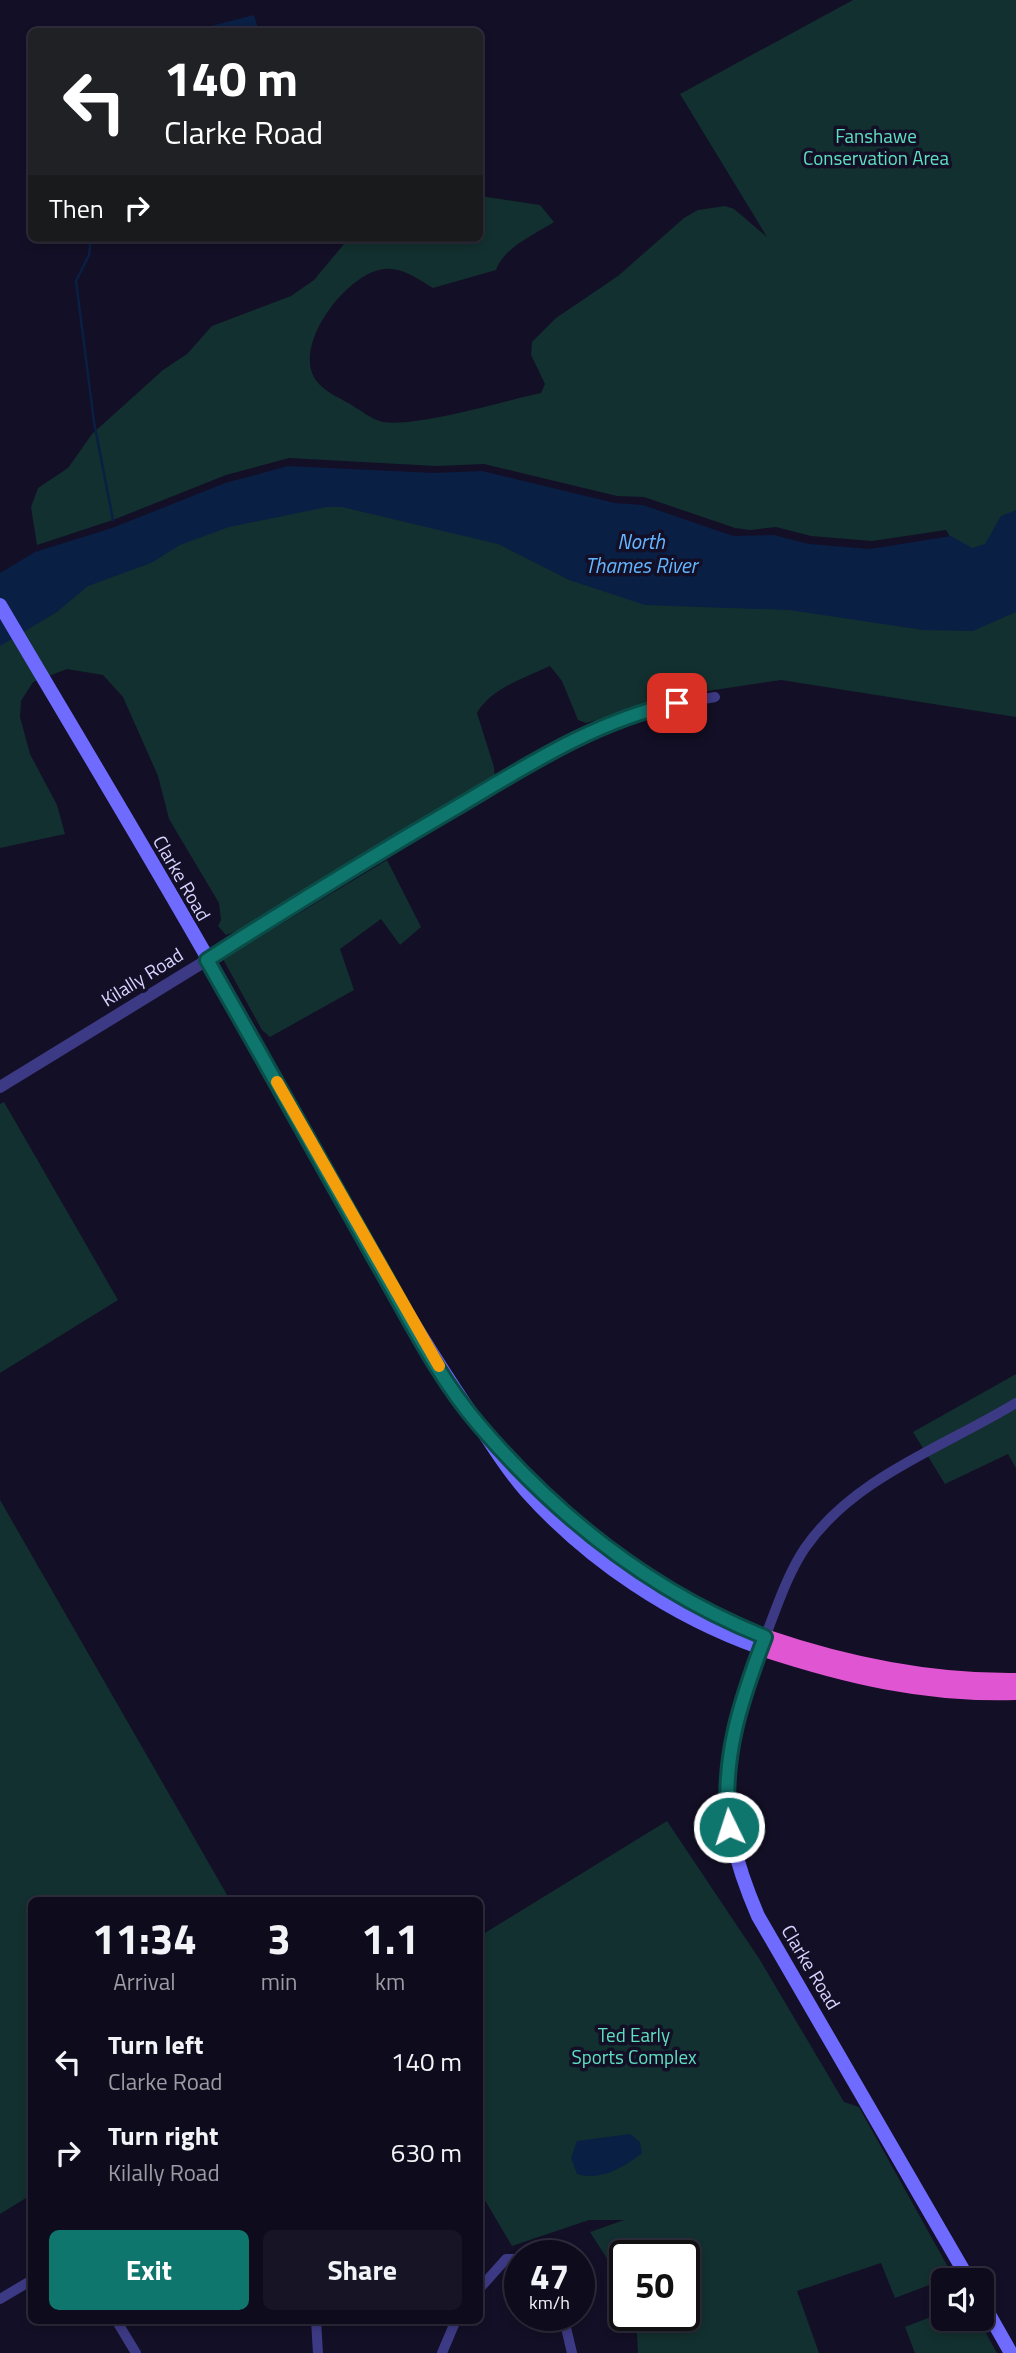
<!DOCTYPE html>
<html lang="en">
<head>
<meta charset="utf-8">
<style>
  body { margin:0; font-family:"Titillium Web",sans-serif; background:#171425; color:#f1f3f6; height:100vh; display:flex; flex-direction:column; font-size:26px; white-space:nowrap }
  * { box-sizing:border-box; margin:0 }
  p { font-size:23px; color:#9b9ba3 }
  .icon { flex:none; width:38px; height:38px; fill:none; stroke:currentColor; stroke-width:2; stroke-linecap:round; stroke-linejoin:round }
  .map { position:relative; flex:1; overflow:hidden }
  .sheet { position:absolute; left:28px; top:1897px; width:455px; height:427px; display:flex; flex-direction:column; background:#0e0b1c; border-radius:10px; box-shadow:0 4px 10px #0003,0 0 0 2px #2e2b3b }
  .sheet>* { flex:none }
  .top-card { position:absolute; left:28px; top:28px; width:455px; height:214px; border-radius:10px; box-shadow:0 4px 10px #0003,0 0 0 2px #2e2b3b; background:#202124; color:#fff; overflow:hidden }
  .fabs { position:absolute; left:931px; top:2268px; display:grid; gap:14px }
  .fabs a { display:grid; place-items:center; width:63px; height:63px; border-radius:10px; background:#0e0b1c; box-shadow:0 4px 10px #0003,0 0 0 2px #2e2b3b; font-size:35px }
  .speed { position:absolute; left:504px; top:2240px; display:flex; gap:14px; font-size:35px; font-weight:700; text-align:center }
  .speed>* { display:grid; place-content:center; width:91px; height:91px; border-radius:50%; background:#0e0b1c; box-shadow:0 4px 10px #0003,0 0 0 2px #2e2b3b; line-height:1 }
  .speed small { font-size:18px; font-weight:400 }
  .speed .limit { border:4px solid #111; border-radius:10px; background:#fff; color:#111 }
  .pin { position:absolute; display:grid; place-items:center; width:60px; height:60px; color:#fff; margin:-30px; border-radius:14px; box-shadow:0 4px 10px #0006 }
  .me { position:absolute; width:77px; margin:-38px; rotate:356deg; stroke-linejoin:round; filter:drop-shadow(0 0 5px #0008) }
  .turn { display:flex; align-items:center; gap:24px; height:147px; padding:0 21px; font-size:32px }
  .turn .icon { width:91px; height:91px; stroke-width:2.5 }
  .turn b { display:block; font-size:49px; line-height:60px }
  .then { display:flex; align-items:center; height:66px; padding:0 21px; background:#0003; gap:14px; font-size:26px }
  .eta { display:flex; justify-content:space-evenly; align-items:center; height:119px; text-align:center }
  .eta b { font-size:42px; font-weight:700; line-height:49px }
  .primary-button { display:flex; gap:14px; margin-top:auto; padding:14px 21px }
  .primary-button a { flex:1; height:80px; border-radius:10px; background:#0f766e; color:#fff; font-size:28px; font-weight:700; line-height:80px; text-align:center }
  .primary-button a+a { background:#171425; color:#f1f3f6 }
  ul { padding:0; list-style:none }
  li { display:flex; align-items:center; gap:21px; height:91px; padding:0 21px }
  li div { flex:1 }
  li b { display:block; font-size:26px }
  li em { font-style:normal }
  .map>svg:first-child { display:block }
  .green { fill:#12302f }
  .water { fill:#0a1f44 }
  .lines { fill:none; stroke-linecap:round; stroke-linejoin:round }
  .stream { stroke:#0a1f44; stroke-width:2.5 }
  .minor { stroke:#3d3a85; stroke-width:10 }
  .tertiary { stroke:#3d3a85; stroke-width:12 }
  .secondary { stroke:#6f6bff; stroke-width:14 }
  .trunk { stroke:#e055d1; stroke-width:16 }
  .route-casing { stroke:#0a4d48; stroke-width:18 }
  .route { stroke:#0f766e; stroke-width:12 }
  .slow { stroke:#f59e0b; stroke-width:12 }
  .labels { text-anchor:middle; stroke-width:7; stroke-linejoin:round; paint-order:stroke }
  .park-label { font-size:19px; fill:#5fe0c0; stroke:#130f26 }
  .street-label { font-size:19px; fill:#d9d4ff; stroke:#130f26 }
  .water-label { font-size:21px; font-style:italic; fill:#62b6ff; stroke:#130f26 }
</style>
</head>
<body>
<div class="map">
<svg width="1016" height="2353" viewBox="0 0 1016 2353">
  <rect width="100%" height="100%" fill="#130f26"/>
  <!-- green -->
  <path class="green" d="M853,0h163v717l-235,-37 -87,13 -108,30 -8,-3 -16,-39 -12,-15c-25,12 -59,22 -73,47l17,54 1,15 -101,54 -13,12 -141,82 -14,5 -8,-9 3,-6 -2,-17 -50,-84 -11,-43 -35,-79 -20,-22 -36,-6 -34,13 -12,19 -1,16 10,37 27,51 8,29 -65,14v-205l90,-62 92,-40 49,-19 98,-21 669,113 -52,-84 -74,11 -61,-5 -35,-9 -26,3 -15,-2 -91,-31 -27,-1 -133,-32 -48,2 -147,-8 -63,17 -113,45 -76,25 -6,-38 7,-19 30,-20 24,-34 71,-64 24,-16 25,-28 79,-30 23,-16 35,-42h131v-42l60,9 14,17c-20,13 -50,25 -58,48l-63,18c-15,-9 -31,-21 -49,-19 -37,4 -91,75 -69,110 8,12 23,18 35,25 9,5 22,16 33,18 35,5 120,-21 158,-29l4,-9 -14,-29 1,-13 24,-24 62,-42 66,-58 14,-8 27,-4 9,3 33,28 -87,-143z
    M387,860l34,67 -21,18 -19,-26 -41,30 14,41 -84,47 -8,-7 -39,-71z
    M4,1102l114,198 -118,73v-269z
    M1016,1374v94l-8,-14 -63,30 -32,-52z
    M0,1500l230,400h-198l-1,295 -31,19z
    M667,1821l93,139 84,142 15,5 94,169 -58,22 -14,-35 -84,28 22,62h-181l-2,-38h48v-59h-59v31l-35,-55 34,-12h-35l-77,26 -32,-54v-256z
    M943,2312v7h35l19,34h-82l-10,-26z"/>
  <!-- water -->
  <path class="water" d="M254,15l5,16h-126l10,-4 52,3z
    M288,466l146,7 48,-2 133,32 28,2 90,31 41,-1 35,9 61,5 81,-13 21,12 13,-4 16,-28 15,-6v102l-43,19 -50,-1 -134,-20 -144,-5 -76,-25 -71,-36 -156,-37h-15l-98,20 -49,18 -29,18 -63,23 -31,26 -57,34v-73l35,-21 77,-24 113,-45z
    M630,2134l10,8 2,11c-19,15 -41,28 -65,21l-6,-16 6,-17z"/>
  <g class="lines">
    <!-- stream -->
    <path class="stream" d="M91,238l-2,17 -13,26 18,141 19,98"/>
    <!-- minor -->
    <path class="minor" d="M207,960l118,-76 245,-144 83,-32 62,-11
      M765,1637c12,-30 22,-62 40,-89 49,-71 139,-101 211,-145
      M480,2288l26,-29h14
      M0,2299l32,-19
      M563,2315l9,38
      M116,2320l20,33
      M316,2320l2,33
      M442,2353l14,-33"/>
    <!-- tertiary -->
    <path class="tertiary" d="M0,1087l207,-127"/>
    <!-- secondary -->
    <path class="secondary" d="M0,605c93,158 188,314 276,475 64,116 126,233 201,342 16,24 30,48 50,70 62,69 146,125 234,156
      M524,1475c65,71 152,126 241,162 -42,111 -56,165 -7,279l211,364
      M982,2302l29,51"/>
    <!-- trunk -->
    <path class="trunk" d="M765,1637c82,28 164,45 251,44
      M761,1648c85,28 165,47 255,44"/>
  </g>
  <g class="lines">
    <defs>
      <path id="route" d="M677,703c-82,18 -149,62 -220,104 -84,49 -167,100 -250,153 56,98 111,197 166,295 33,57 63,120 106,170 78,92 174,167 286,212 -24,63 -44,121 -36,190"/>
    </defs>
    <!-- route casing -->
    <use href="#route" class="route-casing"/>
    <!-- route -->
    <use href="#route" class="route"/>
    <!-- slow -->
    <path class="slow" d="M277,1082l162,284"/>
  </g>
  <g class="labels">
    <!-- park labels -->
    <g class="park-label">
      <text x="876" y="143">Fanshawe<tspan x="876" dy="22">Conservation Area</tspan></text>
      <text x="634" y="2042">Ted Early<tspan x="634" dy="22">Sports Complex</tspan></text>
    </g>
    <!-- street labels -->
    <g class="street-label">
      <text transform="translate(182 878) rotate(60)" y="7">Clarke Road</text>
      <text transform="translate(142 977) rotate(-32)" y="7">Kilally Road</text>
      <text transform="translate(811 1967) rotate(59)" y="7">Clarke Road</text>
    </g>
    <!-- water labels -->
    <g class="water-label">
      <text x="641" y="549">North<tspan x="641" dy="24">Thames River</tspan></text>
    </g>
  </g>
</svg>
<div class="fabs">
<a><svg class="icon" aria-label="sound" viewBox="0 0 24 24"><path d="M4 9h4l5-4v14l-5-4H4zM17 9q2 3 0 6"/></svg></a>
</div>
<div class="speed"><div>47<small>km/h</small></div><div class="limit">50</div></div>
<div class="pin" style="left:677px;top:703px;background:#d93025"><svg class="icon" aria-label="arrive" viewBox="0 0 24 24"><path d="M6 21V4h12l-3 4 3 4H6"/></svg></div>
<svg class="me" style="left:729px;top:1827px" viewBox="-20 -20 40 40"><circle r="17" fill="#0f766e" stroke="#fff" stroke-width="3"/><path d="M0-11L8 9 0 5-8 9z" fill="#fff"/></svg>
<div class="top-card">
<div class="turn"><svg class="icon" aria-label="left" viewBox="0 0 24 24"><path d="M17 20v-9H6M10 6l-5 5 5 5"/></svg><div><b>140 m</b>Clarke Road</div></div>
<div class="then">Then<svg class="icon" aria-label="right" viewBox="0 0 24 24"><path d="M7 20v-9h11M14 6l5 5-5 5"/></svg></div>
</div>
<section class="sheet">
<div class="eta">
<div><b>11:34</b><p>Arrival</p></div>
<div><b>3</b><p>min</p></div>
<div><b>1.1</b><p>km</p></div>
</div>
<ul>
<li><svg class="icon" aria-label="left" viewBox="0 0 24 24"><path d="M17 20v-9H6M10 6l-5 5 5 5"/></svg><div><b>Turn left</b><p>Clarke Road</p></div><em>140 m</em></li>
<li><svg class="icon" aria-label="right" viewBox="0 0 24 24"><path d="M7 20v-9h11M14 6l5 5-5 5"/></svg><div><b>Turn right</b><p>Kilally Road</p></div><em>630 m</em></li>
</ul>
<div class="primary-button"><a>Exit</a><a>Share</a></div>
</section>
</div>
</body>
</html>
